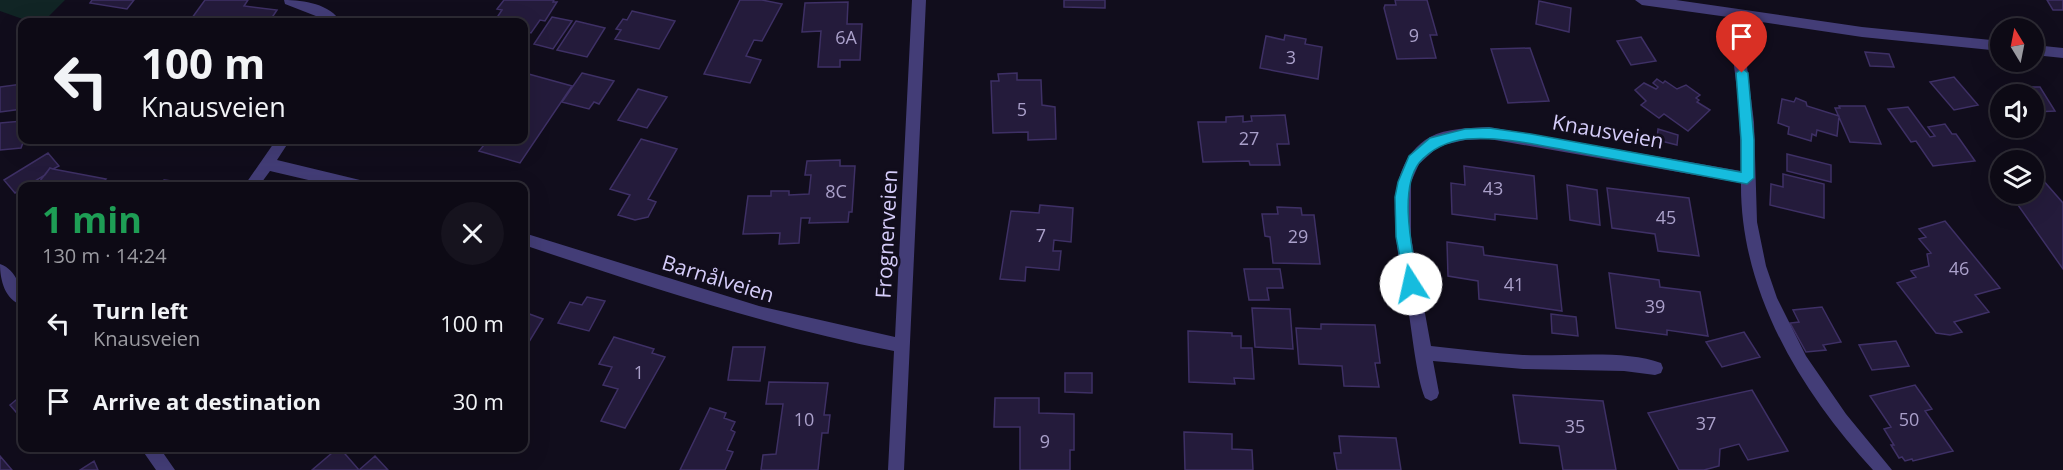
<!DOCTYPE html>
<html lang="en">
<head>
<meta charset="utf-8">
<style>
  body { margin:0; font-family:"Open Sans",sans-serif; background:#16131e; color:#f1f3f6; height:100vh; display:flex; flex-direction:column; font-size:22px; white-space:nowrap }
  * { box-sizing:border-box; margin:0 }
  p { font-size:20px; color:#9a9aa0 }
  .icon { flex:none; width:33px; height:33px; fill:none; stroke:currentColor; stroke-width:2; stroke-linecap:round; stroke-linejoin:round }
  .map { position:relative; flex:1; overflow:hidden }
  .details { position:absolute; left:18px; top:182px; width:510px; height:270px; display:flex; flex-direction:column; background:#0d0a15; border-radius:12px; box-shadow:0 6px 24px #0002,0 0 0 2px #2d2b34 }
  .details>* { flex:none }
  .banner { position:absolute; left:18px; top:18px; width:510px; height:126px; border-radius:12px; box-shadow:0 6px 24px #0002,0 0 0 2px #2d2b34; background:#0d0a15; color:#f1f3f6; overflow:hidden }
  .needle { width:39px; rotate:350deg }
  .buttons { position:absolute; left:1990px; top:18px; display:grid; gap:12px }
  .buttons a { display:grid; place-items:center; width:54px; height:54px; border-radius:50%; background:#0d0a15; box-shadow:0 6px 24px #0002,0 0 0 2px #2d2b34; font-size:30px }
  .pin { position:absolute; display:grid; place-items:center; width:51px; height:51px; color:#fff; margin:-62px -26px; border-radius:50% 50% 50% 0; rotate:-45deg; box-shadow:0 0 6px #0007 }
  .pin .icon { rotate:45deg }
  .me { position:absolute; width:66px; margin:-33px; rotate:350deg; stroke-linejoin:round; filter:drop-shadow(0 0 4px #0008) }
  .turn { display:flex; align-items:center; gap:21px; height:126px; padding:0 24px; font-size:27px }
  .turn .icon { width:78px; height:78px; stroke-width:2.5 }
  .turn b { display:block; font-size:42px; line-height:51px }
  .round { display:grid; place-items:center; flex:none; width:63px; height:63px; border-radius:32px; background:#16131e }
  .head { display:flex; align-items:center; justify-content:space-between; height:102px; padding:0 24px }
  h1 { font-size:36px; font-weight:700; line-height:45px; color:#1e9e55 }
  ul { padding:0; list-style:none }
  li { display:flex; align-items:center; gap:18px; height:78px; padding:0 24px }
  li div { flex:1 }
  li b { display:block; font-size:22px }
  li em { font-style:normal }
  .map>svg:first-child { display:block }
  .green { fill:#112525 }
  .building { fill:#241b3b; stroke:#3e3065; stroke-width:1.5 }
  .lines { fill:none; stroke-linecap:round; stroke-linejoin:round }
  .minor { fill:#433d77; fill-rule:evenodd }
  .route { fill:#16bcde; stroke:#0e7a90; stroke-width:1.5 }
  .labels { text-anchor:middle; stroke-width:6; stroke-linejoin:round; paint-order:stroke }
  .number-label { font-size:18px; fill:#aaa0ca }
  .street-label { font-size:21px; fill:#d6cdfa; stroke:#110d1c }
</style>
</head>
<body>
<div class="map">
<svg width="2063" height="470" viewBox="0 0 2063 470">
  <rect width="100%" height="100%" fill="#110d1c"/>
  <!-- green -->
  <path class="green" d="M0,0h65l-22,22h-12l-31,-11z"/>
  <!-- building -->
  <path class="building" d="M92,0h42l-7,9 -37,-6z
    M205,0h43l-4,6 33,4 -8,12h-80z
    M504,0h50l-1,2h4l-12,19 -5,-1 -9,13 -7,-2v-9h-30l8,-12 -5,-1z
    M740,0h22l20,4 -20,37 -8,-1 -8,16 15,4 -11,23 -46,-9z
    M1064,0h41v8l-41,-1z
    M1395,0h32l10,35h-7l6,23 -39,1 -13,-51 1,-3h11z
    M2047,0h16v10h-10z
    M1539,1l32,7 -2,24 -33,-8z
    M848,2l-1,22h15l-2,36h-20v7h-22l3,-36 -19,1 3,-29z
    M632,11l43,10 -16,28 -44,-10 6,-9 -5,-1 7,-10 4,1z
    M552,17l20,4 -19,28 -19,-5z
    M576,21l29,7 -18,29 -30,-7z
    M1285,35l21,4 -1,5 17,3 -4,32 -58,-11 6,-32 18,4z
    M1641,37l15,24 -25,4 -14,-24z
    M1530,48l19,53 -41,2 -17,-54z
    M1865,52l24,2 5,13 -24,-1z
    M525,73l47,13 -52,77 -41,-12 9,-11h36z
    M582,73l32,8 -15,23 -5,-2 -5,7 -27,-7z
    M1017,73v7h24l1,25 13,2 1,32 -28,1v-8l-35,1 -2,-52h8l-1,-7z
    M1954,77l24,28 -24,5 -24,-28z
    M1657,79l6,4 2,-2 12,8 9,-4 14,10 -4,3 3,2 -2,2 13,8 -22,21 -24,-17 -5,4 -18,-13 5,-4 -11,-11 9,-7 12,6 2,-2 -5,-4z
    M22,84v25l-22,3v-25z
    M2008,87h32l15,24 -21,1v-18h-22z
    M638,89l29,8 -20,31 -29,-8z
    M1796,98l10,4 1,4 32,10 -2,20 -20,-6 -1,6 -4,-2 -1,7 -23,-7 1,-7 -11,-4 4,-24 12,3z
    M1839,106h26l16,38 -31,-2 -15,-34h5z
    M1908,107l22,30 5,-1 -7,-9 17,-3 7,10h4l19,27 -42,5 -17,-25 -5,1 -23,-33z
    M1285,115l4,29h-12l3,21h-30l-1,-4 -46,1 -5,-40h28v-5l17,-1v6l9,-1 -1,-5z
    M22,121l2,19 -3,8 -21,2v-27z
    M1658,129l20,6 -1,10 -20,-5z
    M641,139l36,10 -29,50 8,3 -8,15 -13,3 -17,-5 12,-20 -20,-6z
    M48,153l11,13 -6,3 -3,-1 -5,7 -18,11h-5v3l-7,4 -11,-13z
    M1787,154l44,11v17l-44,-11z
    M840,160v6h15l-3,46h-3l-1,10 -39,1 1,-5h-9l-2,25 -20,1 1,-11 -37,1 5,-38h23v-5h18v4l20,-1 2,-19h-6l2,-14z
    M1464,166l70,10 3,43 -42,-5v6l-43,-6 -1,-31 14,2z
    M50,168l3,1 53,10 -6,7h-64z
    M1783,174l41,10v34l-54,-13 1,-21 12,3z
    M2042,179l21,24v66l-50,-71h4l-3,-4h20v-14z
    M164,180l40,5 -43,1z
    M1567,185l30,5 3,35 -30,-5z
    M1607,188l82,10 10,58 -41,-5 -3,-17 -43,-6z
    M1040,205l33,3 -2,34 -17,-2 -1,11h8l-2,19 -33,-3 -1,14 -25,-2 11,-68 28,2z
    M1277,207l24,1 1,7h12l6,49 -47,-1 -3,-26 -5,-1 -3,-22h16z
    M1945,221l55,67 -25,7 14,17 -35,10 8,10 -12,3 -14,-2 -39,-50 19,-6 -5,-6 18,-5 -2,-12 4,-1 -12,-14 7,-2 -7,-8z
    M1447,242l36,5 1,8 73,10 5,46 -83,-12 -1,-18 -30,-5z
    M1244,269h36l3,19h-16l2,12h-20z
    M1609,273l50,7 1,7 40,5 8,44 -41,-6v5l-51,-7z
    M587,297l18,4 -16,30 -31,-8 12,-21 12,3z
    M1822,307l19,35 -18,3 3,5 -20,2 -16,-29 9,-1 -6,-12z
    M1252,308l38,1 3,40 -38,-2z
    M524,312l19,7 -19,31z
    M1551,314l25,3 2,19 -26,-3z
    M1321,324l54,1 5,38h-5l4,24 -35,-1 -2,-20 -43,-2 -3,-36 25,1z
    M1188,331l44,2v3h9v12h11l2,31 -20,-1 1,6 -46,-2z
    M1744,332l16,25 -38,10 -16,-25z
    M614,337l40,12 -2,4 13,4 -40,71 -24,-7 17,-32 -15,-4 9,-18 -13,-3z
    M1896,341l13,25 -37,4 -13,-25z
    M733,347h32l-5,34 -32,-1z
    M1065,373h27v20l-27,-1z
    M769,382l59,1 -4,32h6l-2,18h-6l-4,37h-57l2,-15 13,-1 7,-50h-17z
    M1915,385l17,24 -7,2 28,40 -40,10 -1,-2 -7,2 -3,-4 -3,1 -8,-13h3l-10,-16 7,-2 -21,-31z
    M1752,390l36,61 -40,9 -9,-16 -19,5 -1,17 -15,4h-25l-31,-57z
    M22,395v24l-12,-14z
    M1513,395l90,6 13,69h-53l-4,-24 -39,-3z
    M995,398h44v15l35,1v36h-4v20h-50v-43h-26z
    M710,408l16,5 -2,5 11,4 -4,8 4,2 -8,18 6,2 -8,18h-45z
    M1184,432l48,2v15l20,1 1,20h-68z
    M1339,436l57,2 5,32h-64l-3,-17h7z
    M339,447l20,23 16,-14 13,14h-76z
    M0,456l12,14h-12z
    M94,461l4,9h-18z"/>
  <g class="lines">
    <!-- minor -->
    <path class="minor" d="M284,0c20,0 46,4 57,22h-15l-5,-4 -36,-14z
      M912,0h14l-22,470h-16l6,-119c-127,-25 -248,-65 -370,-106v-12l235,73 136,31z
      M1635,0h41l186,27 139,14v10l-139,-14 -121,-18 13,103 3,100 9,44 11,32 29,58 40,58 46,56h-19c-72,-78 -133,-178 -132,-287l-252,-44 -24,1 -26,6 -20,18 -8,18v55l20,109c30,3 61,7 92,9 39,2 102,-6 138,8l2,5 -2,5 -6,2 -31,-4 -101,-2 -90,-8 6,32 -2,5 -6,3 -6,-3c-9,-21 -13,-69 -18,-95 -9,-49 -31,-135 23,-166 16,-9 41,-9 59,-10l252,44 -2,-65 -11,-89 -86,-12z
      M2034,45l29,3v10l-29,-3z
      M276,140h14l-13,20 83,20 5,2 2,4h-33l-64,-15 -11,15h-15z
      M0,264c17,6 22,25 22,41 -17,-5 -22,-25 -22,-41z
      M140,447h19l16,23h-19z"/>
  </g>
  <!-- route -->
  <path class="route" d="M1742,68l6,5 6,67v38l-7,6c-57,-11 -114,-21 -171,-32 -35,-6 -73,-16 -109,-13 -18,2 -36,10 -48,24 -21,28 -6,89 -1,121l-2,4 -5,2 -5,-2 -10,-51 -1,-40 3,-15 11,-26 21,-18 35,-9 24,-1 42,6 210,38v-32l-5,-67z"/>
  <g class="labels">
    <!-- number labels -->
    <g class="number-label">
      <text x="1414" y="42">9</text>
      <text x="846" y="44">6A</text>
      <text x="1291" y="64">3</text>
      <text x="1022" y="116">5</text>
      <text x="1249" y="145">27</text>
      <text x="1493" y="195">43</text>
      <text x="836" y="198">8C</text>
      <text x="1666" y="224">45</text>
      <text x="1041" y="242">7</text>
      <text x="1298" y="243">29</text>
      <text x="1959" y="275">46</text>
      <text x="1514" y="291">41</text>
      <text x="1655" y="313">39</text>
      <text x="639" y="379">1</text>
      <text x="804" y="426">10</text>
      <text x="1909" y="426">50</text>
      <text x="1706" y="430">37</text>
      <text x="1575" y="433">35</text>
      <text x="1045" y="448">9</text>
    </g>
    <!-- street labels -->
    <g class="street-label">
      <text transform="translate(1608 132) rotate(10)" y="7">Knausveien</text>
      <text transform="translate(887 234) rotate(-87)" y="7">Frognerveien</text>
      <text transform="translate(718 279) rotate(17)" y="7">Barnålveien</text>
    </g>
  </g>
</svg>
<div class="buttons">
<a><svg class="needle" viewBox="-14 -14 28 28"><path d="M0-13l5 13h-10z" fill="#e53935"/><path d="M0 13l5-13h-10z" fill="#9a9aa0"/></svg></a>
<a><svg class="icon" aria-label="sound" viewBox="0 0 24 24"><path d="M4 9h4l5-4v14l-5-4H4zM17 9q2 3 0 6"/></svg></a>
<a><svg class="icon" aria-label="layers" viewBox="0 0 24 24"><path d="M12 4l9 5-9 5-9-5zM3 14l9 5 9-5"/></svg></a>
</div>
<div class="pin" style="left:1742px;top:73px;background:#d93025"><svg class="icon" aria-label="arrive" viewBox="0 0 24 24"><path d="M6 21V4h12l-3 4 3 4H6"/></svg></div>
<svg class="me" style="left:1411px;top:284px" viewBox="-20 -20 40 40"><circle r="19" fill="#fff"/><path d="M0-13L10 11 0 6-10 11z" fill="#16bcde"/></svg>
<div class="banner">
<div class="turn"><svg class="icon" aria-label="left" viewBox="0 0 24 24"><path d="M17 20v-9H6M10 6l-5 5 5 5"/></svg><div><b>100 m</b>Knausveien</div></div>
</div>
<section class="details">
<div class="head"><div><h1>1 min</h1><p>130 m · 14:24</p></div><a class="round"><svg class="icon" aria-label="close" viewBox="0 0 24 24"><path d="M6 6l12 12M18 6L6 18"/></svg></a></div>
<ul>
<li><svg class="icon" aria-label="left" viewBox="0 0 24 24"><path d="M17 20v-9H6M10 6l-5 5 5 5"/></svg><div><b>Turn left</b><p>Knausveien</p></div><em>100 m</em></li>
<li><svg class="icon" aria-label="arrive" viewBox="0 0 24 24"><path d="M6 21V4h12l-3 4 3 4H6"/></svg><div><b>Arrive at destination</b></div><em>30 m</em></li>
</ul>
</section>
</div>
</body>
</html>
